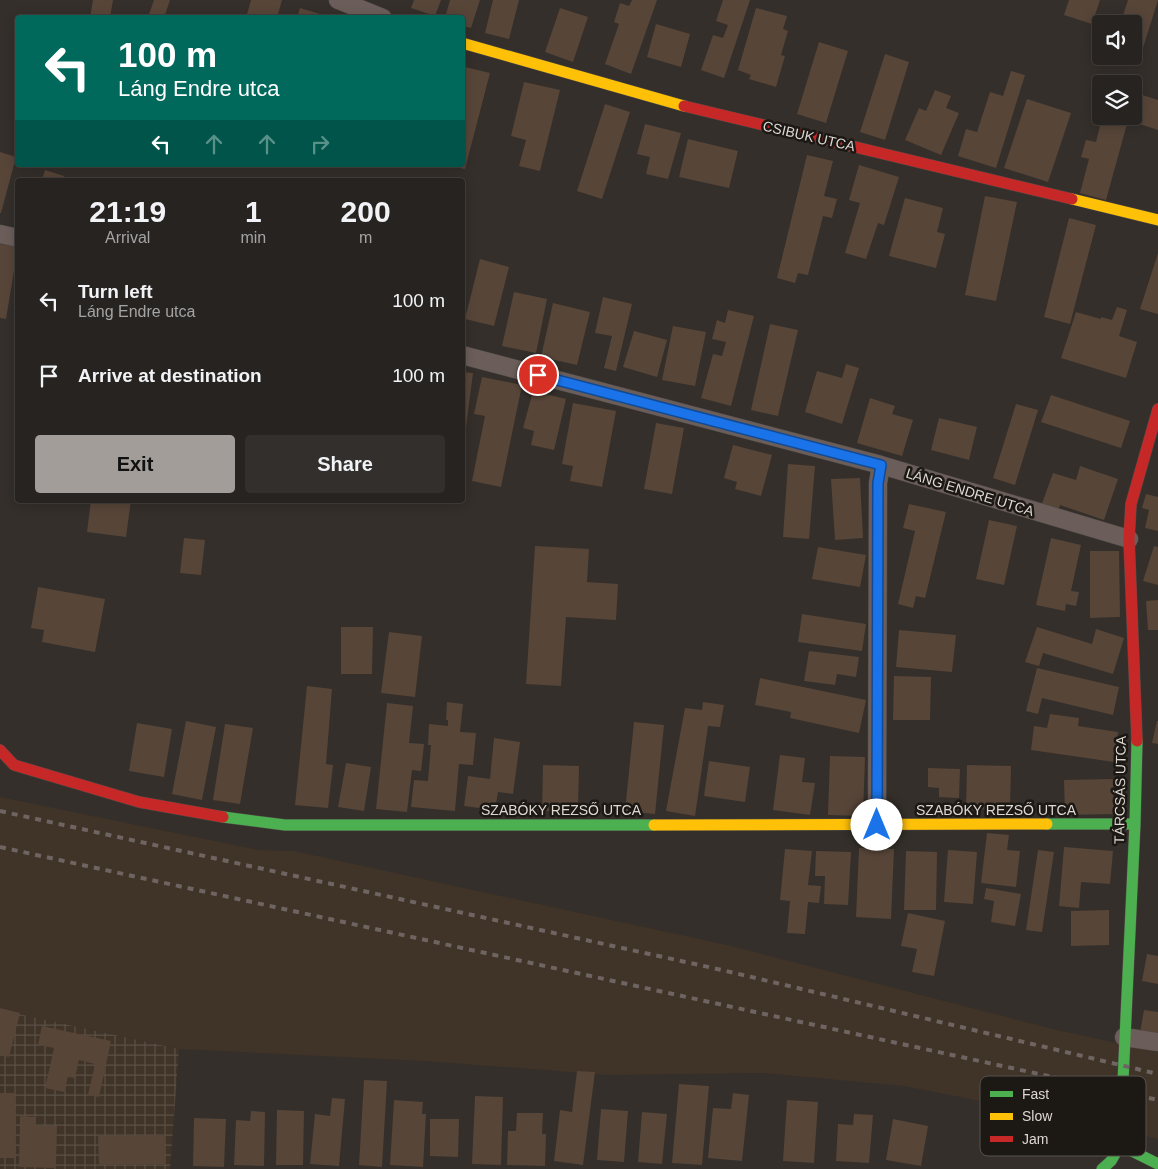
<!DOCTYPE html>
<html lang="en">
<head>
<meta charset="utf-8">
<style>
  body { margin:0; font-family:Helvetica,sans-serif; background:#332f2d; color:#f1f3f6; height:100vh; display:flex; flex-direction:column; font-size:19px; white-space:nowrap }
  * { box-sizing:border-box; margin:0 }
  p { font-size:16px; color:#a4a4a5 }
  .icon { flex:none; width:28px; height:28px; fill:none; stroke:currentColor; stroke-width:2; stroke-linecap:round; stroke-linejoin:round }
  .map { position:relative; flex:1; overflow:hidden }
  .drawer { position:absolute; left:15px; top:178px; width:450px; height:325px; display:flex; flex-direction:column; background:#272320; border-radius:5px; box-shadow:0 2px 12px #0003,0 0 0 1px #43403e }
  .drawer>* { flex:none }
  .banner { position:absolute; left:15px; top:15px; width:450px; height:152px; border-radius:5px; box-shadow:0 2px 12px #0003,0 0 0 1px #43403e; background:#00695c; color:#fff; overflow:hidden }
  .tools { position:absolute; left:1092px; top:15px; display:grid; gap:10px }
  .tools a { display:grid; place-items:center; width:50px; height:50px; border-radius:5px; background:#272320; box-shadow:0 2px 12px #0003,0 0 0 1px #43403e; font-size:25px }
  .pin { position:absolute; display:grid; place-items:center; width:42px; height:42px; color:#fff; margin:-21px; border:2px solid #fff; border-radius:50%; box-shadow:0 1px 5px #0007 }
  .me { position:absolute; width:55px; margin:-28px; rotate:0deg; stroke-linejoin:round; filter:drop-shadow(0 0 4px #0008) }
  .turn { display:flex; align-items:center; gap:18px; height:105px; padding:0 20px; font-size:22px }
  .turn .icon { width:65px; height:65px; stroke-width:2.5 }
  .turn b { display:block; font-size:35px; line-height:42px }
  .lanes { display:flex; align-items:center; height:48px; padding:0 20px; background:#0003; justify-content:center; gap:25px; direction:ltr }
  .lanes .off { opacity:.35 }
  .eta { display:flex; justify-content:space-evenly; align-items:center; height:85px; text-align:center }
  .eta b { font-size:30px; font-weight:700; line-height:35px }
  .primary-button { display:flex; gap:10px; margin-top:auto; padding:10px 20px }
  .primary-button a { flex:1; height:58px; border-radius:5px; background:#a29d98; color:#111; font-size:20px; font-weight:700; line-height:58px; text-align:center }
  .primary-button a+a { background:#332f2d; color:#f1f3f6 }
  ul { padding:0; list-style:none }
  li { display:flex; align-items:center; gap:15px; height:75px; padding:0 20px }
  li div { flex:1 }
  li b { display:block; font-size:19px }
  li em { font-style:normal }
  .map>svg:first-child { display:block }
  .built { fill:#403327 }
  .industrial { fill:url(#industrial-grid) }
  .building { fill:#574538 }
  .lines { fill:none; stroke-linecap:round; stroke-linejoin:round }
  .street-casing { stroke:#4e4a46; stroke-width:19 }
  .fast-casing { stroke:#4e4a46; stroke-width:12 }
  .slow-casing { stroke:#4e4a46; stroke-width:12 }
  .jam-casing { stroke:#4e4a46; stroke-width:12 }
  .street { stroke:#6b5e5a; stroke-width:18 }
  .fast { stroke:#4caf50; stroke-width:11 }
  .slow { stroke:#ffc107; stroke-width:11 }
  .jam { stroke:#c62828; stroke-width:11 }
  .rail { stroke:#6e6562; stroke-width:4; stroke-dasharray:6 6; stroke-linecap:butt }
  .route-casing { stroke:#114b97; stroke-width:12 }
  .route { stroke:#1a73e8; stroke-width:9 }
  .labels { text-anchor:middle; stroke-width:5; stroke-linejoin:round; paint-order:stroke }
  .street-label { font-size:14px; fill:#ded8d3; stroke:#1c1814 }
  .key { fill:#1c1814; stroke:#56524d; stroke-width:1 }
  .key-label { font-size:14px; fill:#ded8d3 }
</style>
</head>
<body>
<div class="map">
<svg width="1158" height="1169" viewBox="0 0 1158 1169">
  <defs>
    <pattern id="industrial-grid" width="8" height="8" patternUnits="userSpaceOnUse" patternTransform="scale(1.25)"><rect width="8" height="8" fill="#403327"/><path d="M0 4h8M4 0v8" fill="none" stroke="#5b5045"/></pattern>
  </defs>
  <rect width="100%" height="100%" fill="#342f2a"/>
  <!-- built -->
  <path class="built" d="M0,797l258,53 36,1 433,94 330,85 101,22v87l-122,-27 -132,-26 -141,-13 -155,2 -183,-14 -246,-12 -179,-39z"/>
  <!-- industrial -->
  <path class="industrial" d="M0,1010l179,39 -9,120h-170z"/>
  <!-- building -->
  <path class="building" d="M93,0h20l-3,18h-20z
    M154,0h16l-6,18 -16,-1z
    M251,0h31l-5,18h-31z
    M414,0h27l-6,16 -24,-8z
    M450,0h30l-9,28 -9,-2v-8h-17z
    M493,0h26l-10,39 -24,-6z
    M632,0h25l-26,74 -26,-10 14,-40 -5,-2 6,-19 9,3z
    M723,0h27l-26,78 -23,-8 12,-35 10,3 5,-13 -12,-4z
    M1069,0h31l-8,24 -28,-9z
    M1128,0h30l-15,48 -9,-3v-21h-14z
    M300,8l20,6 -2,4h-21z
    M560,8l28,9 -15,45 -28,-10z
    M756,8l31,8 -4,13 5,2 -7,24 4,1 -9,31 -27,-8 2,-4 -13,-5z
    M656,24l34,10 -9,33 -34,-10z
    M819,42l29,9 -22,72 -29,-9z
    M885,54l24,8 -24,78 -25,-8z
    M465,67l25,6 -25,96 -13,-3 10,-1v-90z
    M1011,71l14,4 -29,93 -38,-12 8,-27 11,3 13,-40 13,4z
    M524,82l36,8 -20,81 -21,-5 7,-26 -15,-4z
    M935,90l16,6 -5,12 13,5 -18,42 -36,-15 14,-32 7,3z
    M1136,93l22,7v30l-31,-10 1,-4h6v-17z
    M1027,99l44,14 -23,69 -44,-14z
    M605,104l25,8 -28,87 -25,-8z
    M1102,117l25,7 -21,76 -26,-7 9,-34 -8,-2 5,-17 10,2z
    M645,124l36,9 -13,46 -22,-5 4,-17 -13,-3z
    M688,139l50,12 -9,37 -50,-11z
    M0,152l16,5 -15,56h-1z
    M807,155l26,6 -9,35 13,3 -5,19 -9,-2 -15,59 -10,-2 -3,10 -18,-5z
    M859,165l40,12 -15,48 -6,-2 -12,36 -21,-6 15,-50 -11,-3z
    M45,170l19,6 -1,4h-21z
    M985,196l32,6 -21,99 -31,-6z
    M905,198l38,10 -6,24 8,2 -9,34 -47,-12z
    M1069,218l27,7 -26,99 -26,-7z
    M0,244l18,3 -12,72 -6,-1z
    M1158,253v61l-18,-5z
    M480,259l29,8 -15,59 -29,-7z
    M514,292l33,7 -11,54 -34,-7z
    M603,297l29,7 -16,67 -12,-3 8,-32 -17,-3z
    M553,303l37,9 -13,53 -36,-8z
    M1117,307l10,3 -8,26 18,6 -11,36 -65,-20 15,-46 25,7v-2l11,3z
    M728,310l26,6 -23,90 -30,-8 12,-44 9,2 4,-14 -14,-3 5,-19 8,3z
    M770,324l28,6 -20,86 -27,-6z
    M673,326l33,6 -11,54 -33,-6z
    M634,331l33,9 -10,37 -34,-10z
    M846,364l13,4 -17,56 -37,-12 12,-41 25,7z
    M462,372l11,1 -9,70h-2z
    M482,377l40,8 -21,102 -29,-6 13,-65 -11,-2z
    M533,391l33,8 -12,51 -23,-5 3,-14 -11,-3z
    M1051,395l79,26 -9,27 -80,-26z
    M870,398l25,8 -3,8 21,6 -11,36 -45,-13z
    M573,403l43,8 -14,76 -32,-6 3,-15 -11,-2z
    M1016,404l22,6 -23,75 -22,-7z
    M939,418l38,9 -8,33 -38,-10z
    M656,423l28,5 -12,66 -28,-5z
    M733,445l39,10 -11,41 -26,-7 2,-7 -13,-4z
    M788,464l27,2 -6,73 -26,-2z
    M1080,466l38,13 -14,41 -44,-15 -3,10 -17,-6 13,-36 23,7z
    M860,478l3,60 -28,2 -4,-61z
    M1146,494l12,3v34l-13,-3 4,-18 -7,-2z
    M91,500h40l-5,37 -39,-5z
    M909,504l37,8 -21,86 -9,-2 -3,12 -15,-4 17,-73 -12,-3z
    M989,520l28,6 -13,59 -28,-6z
    M184,538l21,2 -4,35 -21,-2z
    M1051,538l30,7 -10,46 8,1 -3,14 -10,-2 -1,7 -29,-6z
    M535,546l54,3 -2,33 31,2 -2,36 -50,-3 -5,69 -35,-2z
    M1154,546l4,1v38l-15,-4z
    M818,547l48,8 -6,32 -48,-8z
    M1090,551h29l1,66 -30,1z
    M38,587l67,12 -10,53 -53,-10 2,-12 -13,-2z
    M1158,600v30h-10l-2,-29z
    M802,614l64,10 -4,27 -64,-9z
    M341,627h32l-1,47h-31z
    M1037,627l55,17 4,-15 28,9 -11,36 -70,-21 -4,13 -14,-4z
    M899,630l57,5 -4,37 -56,-5z
    M389,632l33,4 -7,61 -34,-4z
    M809,651l50,6 -3,20 -19,-3 -2,11 -31,-4z
    M1037,668l82,19 -6,28 -71,-17 -4,16 -12,-3z
    M894,676l37,1 -1,43h-37z
    M760,678l106,22 -7,33 -69,-15 1,-6 -36,-7z
    M307,686l25,3 -6,75 7,1 -5,43 -33,-3z
    M447,702l16,2 -3,28 16,1 -3,32 -14,-1 -4,47 -44,-4 3,-27 14,1 3,-36h-3l1,-21 19,2v-6h-2z
    M703,702l21,3 -4,22 -12,-1 -13,90 -29,-5 19,-103 17,2z
    M387,703l26,3 -4,37 15,1 -3,27 -9,-1 -5,42 -31,-3z
    M1050,714l29,4 -1,8 40,6 -4,30 -83,-12 3,-24 13,2z
    M186,721l30,6 -14,73 -30,-6z
    M1157,721h1v23l-6,-1z
    M634,722l30,3 -9,89 -30,-3z
    M137,723l35,6 -8,48 -35,-6z
    M225,724l28,4 -13,76 -27,-4z
    M494,738l26,4 -7,52 -15,-2 -3,18 -31,-4 4,-30 22,3z
    M780,755l25,3 -3,24 13,1 -5,32 -37,-5z
    M830,756l35,1 -2,59 -35,-1z
    M709,761l41,6 -5,35 -41,-6z
    M346,763l25,4 -7,44 -26,-4z
    M543,765l36,1 -1,45h-36z
    M967,765l44,1 -1,44 -44,-1z
    M928,768l32,1 -1,29 -20,-1v-9l-11,-1z
    M1113,779l1,35 -49,1 -1,-35z
    M987,833l22,2 -2,15 13,1 -4,36 -35,-4z
    M1064,847l49,4 -3,33 -29,-2 -2,26 -20,-2z
    M859,848l35,1 -3,70 -35,-2z
    M785,849l27,2 -4,34 13,1 -2,17 -11,-1 -3,32 -18,-1 3,-32 -10,-1z
    M948,850l29,2 -4,52 -29,-2z
    M1038,850l16,2 -12,80 -16,-2z
    M816,851l35,1 -3,53 -24,-1 1,-28h-10z
    M906,851l31,1 -1,58h-32z
    M986,888l35,6 -6,32 -24,-4 3,-21 -10,-2z
    M1109,910v35l-38,1v-35z
    M908,913l37,8 -11,55 -22,-4 5,-23 -16,-3z
    M1147,954l11,2v28l-16,-3z
    M0,1008l20,5 -11,44 -9,-2z
    M1144,1010l14,2v24l-18,-3z
    M42,1026l69,15 -12,56 -11,-2 7,-31 -16,-4 -4,18 -7,-1 -4,15 -19,-4 9,-40 -16,-3z
    M577,1071l18,1 -12,93 -29,-4 6,-51 12,2z
    M364,1080l23,1 -5,86 -23,-2z
    M679,1084l30,2 -7,79 -30,-2z
    M0,1093h15l1,65h-16z
    M733,1093l16,2 -7,66 -34,-3 5,-50 18,1z
    M475,1096l28,1 -2,68 -29,-1z
    M332,1098l13,1 -6,67 -29,-2 5,-50 15,2z
    M394,1100l29,2 -1,12h4l-3,53 -33,-2z
    M787,1100l31,2 -4,61 -31,-2z
    M601,1109l27,2 -4,51 -27,-2z
    M277,1110l27,1 -1,54h-27z
    M251,1111l14,1 -1,54 -30,-1 2,-45 14,1z
    M642,1112l25,2 -5,50 -24,-2z
    M517,1113h26l-1,21h4l-1,32 -38,-1 1,-34h8z
    M854,1114l19,1 -4,48 -33,-2 2,-37 15,1z
    M20,1116l16,1v9h21l-1,42 -37,-1z
    M194,1118l32,1 -2,48 -31,-1z
    M430,1119h29l-1,38 -28,-1z
    M893,1119l35,7 -7,40 -35,-6z
    M165,1135v29l-66,1 -1,-29z"/>
  <g class="lines">
    <defs>
      <path id="street" d="M338,0l45,18
        M0,234l18,4
        M462,355l419,110 248,74
        M877,825l1,-342 3,-18
        M1124,1037l34,5"/>
      <path id="fast" d="M223,817l62,8h369
        M1047,824h88
        M1120,1145l38,19
        M1102,1169l9,-8 9,-16 15,-321 2,-83"/>
      <path id="slow" d="M462,43l222,63
        M1072,199l86,21
        M654,825l393,-1"/>
      <path id="jam" d="M684,106l388,93
        M1137,741l-8,-202 2,-35 27,-95
        M0,750l14,15 125,37 84,15"/>
    </defs>
    <!-- street casing -->
    <use href="#street" class="street-casing"/>
    <!-- fast casing -->
    <use href="#fast" class="fast-casing"/>
    <!-- slow casing -->
    <use href="#slow" class="slow-casing"/>
    <!-- jam casing -->
    <use href="#jam" class="jam-casing"/>
    <!-- street -->
    <use href="#street" class="street"/>
    <!-- fast -->
    <use href="#fast" class="fast"/>
    <!-- slow -->
    <use href="#slow" class="slow"/>
    <!-- jam -->
    <use href="#jam" class="jam"/>
    <!-- rail -->
    <path class="rail" d="M0,811l722,159 436,104
      M0,847l1158,253"/>
  </g>
  <g class="lines">
    <defs>
      <path id="route" d="M538,375l343,90 -3,18 -1,342"/>
    </defs>
    <!-- route casing -->
    <use href="#route" class="route-casing"/>
    <!-- route -->
    <use href="#route" class="route"/>
  </g>
  <g class="labels">
    <!-- street labels -->
    <g class="street-label">
      <text transform="translate(809 136) rotate(13)" y="5">CSIBUK UTCA</text>
      <text transform="translate(970 492) rotate(17)" y="5">LÁNG ENDRE UTCA</text>
      <text transform="translate(1120 790) rotate(-89)" y="5">TÁRCSÁS UTCA</text>
      <text x="561" y="815">SZABÓKY REZSŐ UTCA</text>
      <text x="996" y="815">SZABÓKY REZSŐ UTCA</text>
    </g>
  </g>
  <!-- legend -->
  <rect x="980" y="1076" width="166" height="80" rx="8" class="key"/>
  <rect x="990" y="1091" width="23" height="6" fill="#4caf50"/>
  <rect x="990" y="1113" width="23" height="7" fill="#ffc107"/>
  <rect x="990" y="1136" width="23" height="6" fill="#c62828"/>
  <g class="key-label">
    <text x="1022" y="1099">Fast</text>
    <text x="1022" y="1121">Slow</text>
    <text x="1022" y="1144">Jam</text>
  </g>
</svg>
<div class="tools">
<a><svg class="icon" aria-label="sound" viewBox="0 0 24 24"><path d="M4 9h4l5-4v14l-5-4H4zM17 9q2 3 0 6"/></svg></a>
<a><svg class="icon" aria-label="layers" viewBox="0 0 24 24"><path d="M12 4l9 5-9 5-9-5zM3 14l9 5 9-5"/></svg></a>
</div>
<div class="pin" style="left:538px;top:375px;background:#d93025"><svg class="icon" aria-label="arrive" viewBox="0 0 24 24"><path d="M6 21V4h12l-3 4 3 4H6"/></svg></div>
<svg class="me" style="left:877px;top:825px" viewBox="-20 -20 40 40"><circle r="19" fill="#fff"/><path d="M0-13L10 11 0 6-10 11z" fill="#1a73e8"/></svg>
<div class="banner">
<div class="turn"><svg class="icon" aria-label="left" viewBox="0 0 24 24"><path d="M17 20v-9H6M10 6l-5 5 5 5"/></svg><div><b>100 m</b>Láng Endre utca</div></div>
<div class="lanes"><svg class="icon" aria-label="left" viewBox="0 0 24 24"><path d="M17 20v-9H6M10 6l-5 5 5 5"/></svg><svg class="icon off" aria-label="ahead" viewBox="0 0 24 24"><path d="M12 20V5M6 11l6-6 6 6"/></svg><svg class="icon off" aria-label="ahead" viewBox="0 0 24 24"><path d="M12 20V5M6 11l6-6 6 6"/></svg><svg class="icon off" aria-label="right" viewBox="0 0 24 24"><path d="M7 20v-9h11M14 6l5 5-5 5"/></svg></div>
</div>
<section class="drawer">
<div class="eta">
<div><b>21:19</b><p>Arrival</p></div>
<div><b>1</b><p>min</p></div>
<div><b>200</b><p>m</p></div>
</div>
<ul>
<li><svg class="icon" aria-label="left" viewBox="0 0 24 24"><path d="M17 20v-9H6M10 6l-5 5 5 5"/></svg><div><b>Turn left</b><p>Láng Endre utca</p></div><em>100 m</em></li>
<li><svg class="icon" aria-label="arrive" viewBox="0 0 24 24"><path d="M6 21V4h12l-3 4 3 4H6"/></svg><div><b>Arrive at destination</b></div><em>100 m</em></li>
</ul>
<div class="primary-button"><a>Exit</a><a>Share</a></div>
</section>
</div>
</body>
</html>
